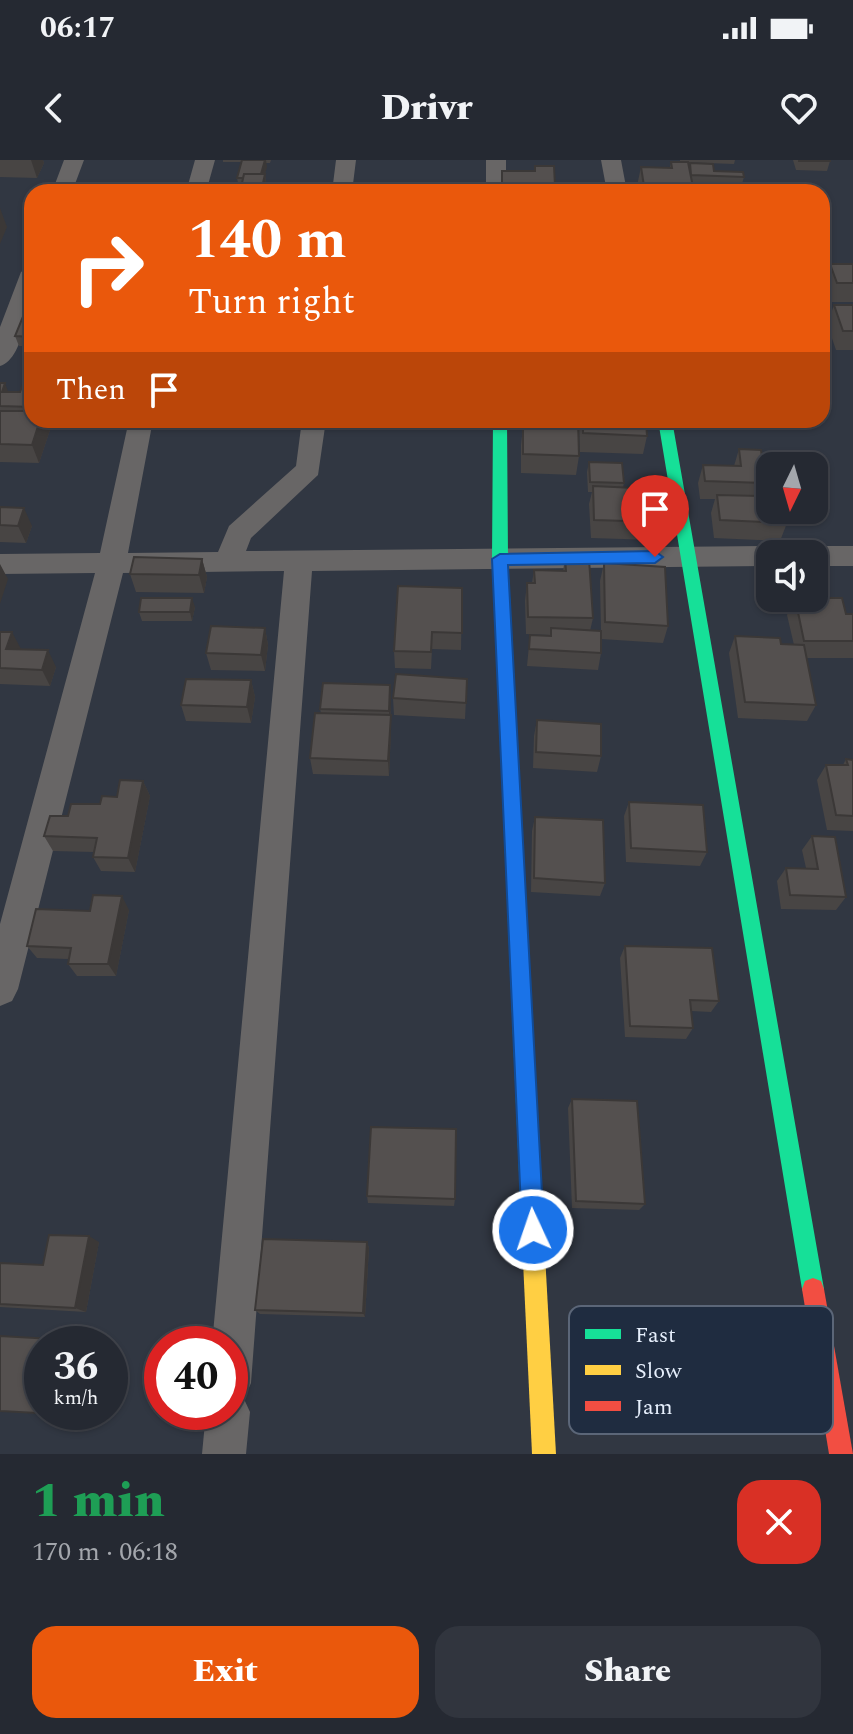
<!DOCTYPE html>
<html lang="en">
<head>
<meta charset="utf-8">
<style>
  body { margin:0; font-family:Spectral,serif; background:#31353e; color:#f1f3f6; height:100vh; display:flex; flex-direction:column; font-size:30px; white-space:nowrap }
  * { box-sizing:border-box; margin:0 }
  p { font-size:26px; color:#a3a6ac }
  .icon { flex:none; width:44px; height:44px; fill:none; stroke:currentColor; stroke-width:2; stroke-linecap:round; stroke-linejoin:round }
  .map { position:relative; height:1294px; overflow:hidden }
  .panel { display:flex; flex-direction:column; background:#252932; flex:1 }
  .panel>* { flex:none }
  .banner { position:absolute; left:24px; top:24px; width:806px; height:244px; border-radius:24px; box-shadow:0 2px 6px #0004,0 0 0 2px #42454d; background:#ea580c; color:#fff; overflow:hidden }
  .needle { width:52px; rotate:185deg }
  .fabs { position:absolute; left:756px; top:292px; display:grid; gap:16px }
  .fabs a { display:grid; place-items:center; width:72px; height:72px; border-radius:16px; background:#252932; box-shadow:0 2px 6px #0004,0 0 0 2px #42454d; font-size:40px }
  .speed { position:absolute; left:24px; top:1166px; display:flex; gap:16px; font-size:40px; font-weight:700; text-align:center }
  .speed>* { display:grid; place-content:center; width:104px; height:104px; border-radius:50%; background:#252932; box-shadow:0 2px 6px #0004,0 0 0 2px #42454d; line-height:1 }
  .speed small { font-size:20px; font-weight:400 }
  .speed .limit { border:12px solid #d22; background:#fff; color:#111 }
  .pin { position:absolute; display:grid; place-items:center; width:68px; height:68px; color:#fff; margin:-82px -34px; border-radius:50% 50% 50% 0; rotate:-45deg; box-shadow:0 0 8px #0007 }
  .pin .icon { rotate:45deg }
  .me { position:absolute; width:88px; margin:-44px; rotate:357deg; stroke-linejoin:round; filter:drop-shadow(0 0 6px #0008) }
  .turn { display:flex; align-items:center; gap:28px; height:168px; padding:0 32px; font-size:36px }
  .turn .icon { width:104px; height:104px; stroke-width:2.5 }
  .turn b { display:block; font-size:56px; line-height:68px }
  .then { display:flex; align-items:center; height:76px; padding:0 32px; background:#0003; gap:16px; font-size:30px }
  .round { display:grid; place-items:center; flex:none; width:84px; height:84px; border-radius:24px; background:#31353e }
  .overview { display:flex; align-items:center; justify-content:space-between; height:136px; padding:0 32px }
  h1 { font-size:48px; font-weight:800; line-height:60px; color:#1e9e55 }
  .primary-button { display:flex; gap:16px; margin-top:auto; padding:16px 32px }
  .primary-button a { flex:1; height:92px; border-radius:24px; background:#ea580c; color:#fff; font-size:32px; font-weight:800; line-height:92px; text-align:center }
  .primary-button a+a { background:#31353e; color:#f1f3f6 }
  .status { display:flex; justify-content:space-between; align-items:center; height:56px; padding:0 40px; background:#252932; direction:ltr }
  .status svg { height:22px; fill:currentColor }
  header { display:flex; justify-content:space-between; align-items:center; height:104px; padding:0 32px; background:#252932; font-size:36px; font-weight:800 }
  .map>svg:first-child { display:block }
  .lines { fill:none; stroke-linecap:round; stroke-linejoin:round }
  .street { fill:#686666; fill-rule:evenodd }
  .fast { fill:#16e098; fill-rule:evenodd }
  .slow { fill:#ffcf43; fill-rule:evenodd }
  .jam { fill:#f24e42; fill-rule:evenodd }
  .wall { fill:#484544 }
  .shaded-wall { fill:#3b3837 }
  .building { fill:#54504f; stroke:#3b3837; stroke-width:2 }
  .route { fill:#1a73e8; stroke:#114b97; stroke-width:2 }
  .key { fill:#1f2c40; stroke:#5b6678; stroke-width:2 }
  .key-label { font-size:22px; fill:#e6effc }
</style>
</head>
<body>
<div class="status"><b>06:17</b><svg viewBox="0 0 49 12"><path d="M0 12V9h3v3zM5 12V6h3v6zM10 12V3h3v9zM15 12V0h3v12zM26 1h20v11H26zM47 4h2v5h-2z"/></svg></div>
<header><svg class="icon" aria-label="back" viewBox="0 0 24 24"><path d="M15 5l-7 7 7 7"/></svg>Drivr<svg class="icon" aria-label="heart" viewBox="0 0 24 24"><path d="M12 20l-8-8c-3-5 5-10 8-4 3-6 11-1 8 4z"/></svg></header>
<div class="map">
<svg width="853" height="1294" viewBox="0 0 853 1294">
  <rect width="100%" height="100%" fill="#313742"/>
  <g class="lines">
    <!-- street -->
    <path class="street" d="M64,0h20l-12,32h-20z
      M195,0h20l-9,32h-20z
      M336,0h20l-4,32h-20z
      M486,0h20v32h-20z
      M601,0h20l6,32h-20z
      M32,105c0,24 -6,94 -32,101v-39l21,-55z
      M129,260h24l-25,133 90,-1 11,-26 67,-60 6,-46h24l-8,55 -67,63 -5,13 524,-5 13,8h-13v12l-458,5 -61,812 -7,16 6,13 -4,42h-44l4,-42h24v-68h-18l72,-773 -161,2 -105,416 -6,12 -12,5v-82l95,-351 -95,1v-20l100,-1z
      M814,386h39v20h-39v-12h-13z"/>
    <!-- fast -->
    <path class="fast" d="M493,260h14l1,139 35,659 -3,8 -8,3 -8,-3 -3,-8 -29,-659z
      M658,260h14l152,869 -3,8 -8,3 -8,-3 -3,-8z"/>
    <!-- slow -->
    <path class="slow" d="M532,1047l8,3 3,8 13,236h-24l-11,-236 3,-8z"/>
    <!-- jam -->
    <path class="jam" d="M813,1118l8,3 3,8 29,165h-24l-27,-165 3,-8z"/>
  </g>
  <!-- wall -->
  <path class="wall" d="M0,0h43l1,3 -7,15 -37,-1z
    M223,0h48l-1,3h-4l-1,11 2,18h-58l29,-9 -1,-5 5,-16h-19z
    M680,0h55l-1,4 -54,-2z
    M793,0h37v1l-3,10 -31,-1z
    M671,2l18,5 1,-4 24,8 30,6 -3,10 -49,-2 -1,7h-53l-1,-6 4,-19h29z
    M502,11h33l20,15 -1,6h-53z
    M830,104h23v38h-23l-6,-19z
    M834,145h19v45h-17l-9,-26z
    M32,155v31h-13l-4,-10z
    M0,223l8,9h12l12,-8v36h19l-2,6h-1l2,4 -11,33 -39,-1z
    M552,260l27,36 -3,19 -55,-2v-28l2,-18 28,1z
    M580,260h66l1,16 -4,18 -63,-2 -1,-24z
    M739,289l27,34 -3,9 24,31 -7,18 -66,-3 -3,-25 4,-14h-15l-2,-16 5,-18 31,1z
    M589,302l35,21 -1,4 36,35 -5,18 -63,-2 -2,-34 3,-12h-4l-1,-20z
    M0,347l32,19 -6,17 -26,-1z
    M565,398l28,60 -3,13h11l-1,-50 4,-18 64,63 -5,17 -62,-4v14l-3,17 -71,-4 3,-31 20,1v-1l-24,-1 -1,-33 2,-18h5l2,-13 29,1z
    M202,399l5,18 -3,16 -68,-1 -6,-18z
    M462,428l-1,62 -29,-1 -1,20 -36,-1 -1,-17z
    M795,438l51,16h7v44h-46l9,47 -9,16 -69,-3 -9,-65 6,-17 46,8 13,1 -7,-30z
    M195,447l-3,14h-50l-3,-9z
    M265,468l3,17 -3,26 -54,-1 -5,-17z
    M0,472l20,18 36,17 -6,19 -50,-2z
    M467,519l-2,40 -71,-4 -1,-17z
    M251,520l4,17 -4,26 -65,-2 -5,-16z
    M390,525l1,46 -2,45 -76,-2 -3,-16 11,-45 -1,-4z
    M537,560l64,36 -4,16 -64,-4 1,-32z
    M846,599l7,1v71l-26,-1 -10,-50 9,-15h17z
    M143,621l7,15 -15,76 -34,-1 -8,-14 1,-5 -41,-1 -9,-15 24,-20 49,-19z
    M629,642l78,50 -7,14 -74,-4 -2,-46z
    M535,657l70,66 -5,13 -69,-4 1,-61z
    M812,676l34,61 -10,13 -55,-1 -4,-28 9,-13h20l-4,-18z
    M129,750l-13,66h-39l-9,-12v-5l-31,-1 -10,-12 63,-35z
    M625,786l94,55 -8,11 -20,-1 2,17 -7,11 -61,-2 -5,-79z
    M572,939l73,105 -6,6 -67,-2 -4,-100z
    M367,1036l88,3 -1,7 -86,-3z
    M99,1082l-13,70 -86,-5v-44l43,2z
    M367,1082l2,6 -4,69 -105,-3 -5,-4z"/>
  <!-- shaded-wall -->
  <path class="shaded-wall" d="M31,0h12l1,3 -7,15z
    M265,0h1l1,7 -6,21 -1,-9z
    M265,14l2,18h-6z
    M0,48l7,19 -7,17z
    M5,223l7,19 -10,-10z
    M40,260h6l4,10 -11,33 -7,-18z
    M24,348l8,18 -6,17 -8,-17z
    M202,399l5,18 -3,16 -5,-18z
    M0,404l8,15 -8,25z
    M192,438l3,9 -3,14 -2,-9z
    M265,468l3,17 -3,26 -4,-16z
    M12,472l9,17h-15z
    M48,490l8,17 -6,19 -8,-16z
    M251,520l4,17 -4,26 -4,-16z
    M390,525l1,17 -1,25 -1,-16z
    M391,555v16l-2,45 -1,-15z
    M143,621l7,15 -15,76 -7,-14z
    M122,736l7,14 -13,66 -8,-12z
    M89,1076l10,6 -13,70 -11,-4z
    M367,1082l2,6 -4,69 -2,-4z
    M70,1180l11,3v1h-11z
    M57,1252h11v3l-12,-1z"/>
  <!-- building -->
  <path class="building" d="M242,0h23l-4,14h-17l-1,4h-6z
    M799,0h31v1h-31z
    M671,2h17l5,25 -49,-1 -3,-19 31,1z
    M690,3l23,1 1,7 29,1 1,5 -53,-2z
    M535,6h19l1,20 -53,-1v-14h33z
    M244,14h21l-4,18h-52l2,-9h31z
    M830,104h23v19h-16z
    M834,145h19v26h-10z
    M24,154l8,1v22l-17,-1z
    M0,223h5l-3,9h18l3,-8h9v23l-32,-1z
    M0,251h32v9h8l-8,25 -32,-1z
    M553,260h25l1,36 -56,-2v-27l30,1z
    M583,260h63l1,16 -64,-3z
    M739,289l22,1 5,33 -61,-2 -2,-16 38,1z
    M589,302l33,1 2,20 -34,-1z
    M593,326l63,3 3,33 -65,-2z
    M759,332h11v18h15l2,13 -67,-3 -3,-25 43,1z
    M0,347l24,1 -6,18 -18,-1z
    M134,397l68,2 -3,16 -69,-1z
    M565,398l24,1 4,59 -65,-1 -1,-34h8l-1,-13 32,1z
    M604,403l61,4 3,59 -63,-4z
    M398,426l64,2v45l-30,-1 -1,20 -37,-1z
    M141,438h51l-2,14h-51z
    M795,438h47l4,16h7v27h-49z
    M211,466l54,2 -4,27 -55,-2z
    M551,468l50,3v22l-72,-4 1,-14 21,1z
    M0,472h12l-6,17 42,1 -6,20 -42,-2z
    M735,476l45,2 1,6 23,1 12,60 -71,-3z
    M396,514l71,5 -1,24 -73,-5z
    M186,519l65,1 -4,27 -66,-2z
    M323,523l67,2 -1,26 -69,-2z
    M315,553l76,2 -3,46 -78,-3z
    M537,560l64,4v32l-65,-4z
    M846,599l7,1v56l-17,-1 -10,-50h22z
    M120,620l23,1 -15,77 -35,-1 4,-19 -53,-2 6,-20h18l3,-12h29l2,-8 15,1z
    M629,642l74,3 4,47 -76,-4z
    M535,657l68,3 2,63 -71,-5z
    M812,676l23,1 11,60 -56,-2 -4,-27 32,1z
    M93,735l29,1 -14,68h-40l3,-16 -44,-2 9,-37 54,2z
    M625,786l87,2 7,53 -29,-1 3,28 -63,-2z
    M572,939l65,2 8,103 -69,-3z
    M371,967l85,2 -1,70 -88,-3z
    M49,1075l40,1 -14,72 -75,-4v-41l43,2z
    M263,1079l104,3 -4,71 -108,-3z
    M0,1176l70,4v4h-28v68h15l-1,2 -56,-3z"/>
  <!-- route -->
  <path class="route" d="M655,391l8,6 -8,6 -147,2 36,665 -3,8 -8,4 -8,-4 -3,-8 -30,-671 8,-5z"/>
  <!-- legend -->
  <rect x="569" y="1146" width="264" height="128" rx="12" class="key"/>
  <rect x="585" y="1169" width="36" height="10" fill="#16e098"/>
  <rect x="585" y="1205" width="36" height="10" fill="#ffcf43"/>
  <rect x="585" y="1241" width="36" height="10" fill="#f24e42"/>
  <g class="key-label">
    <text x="635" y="1182">Fast</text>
    <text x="635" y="1218">Slow</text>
    <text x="635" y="1254">Jam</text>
  </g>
</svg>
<div class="fabs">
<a><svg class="needle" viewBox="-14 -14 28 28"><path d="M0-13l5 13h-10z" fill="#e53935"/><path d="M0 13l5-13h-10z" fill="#a3a6ac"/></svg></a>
<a><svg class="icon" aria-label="sound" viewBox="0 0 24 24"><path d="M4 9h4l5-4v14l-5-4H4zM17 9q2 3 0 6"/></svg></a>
</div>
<div class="speed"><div>36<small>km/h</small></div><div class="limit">40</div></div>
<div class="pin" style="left:655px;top:397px;background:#d93025"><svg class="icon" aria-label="arrive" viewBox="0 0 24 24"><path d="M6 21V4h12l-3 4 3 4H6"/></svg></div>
<svg class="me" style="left:533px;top:1070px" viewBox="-20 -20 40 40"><circle r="17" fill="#1a73e8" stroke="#fff" stroke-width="3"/><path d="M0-11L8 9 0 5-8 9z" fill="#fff"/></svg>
<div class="banner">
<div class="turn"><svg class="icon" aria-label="right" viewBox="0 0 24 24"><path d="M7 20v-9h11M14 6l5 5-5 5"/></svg><div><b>140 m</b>Turn right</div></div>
<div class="then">Then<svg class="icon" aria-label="arrive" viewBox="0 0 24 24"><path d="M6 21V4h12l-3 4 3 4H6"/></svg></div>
</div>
</div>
<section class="panel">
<div class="overview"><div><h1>1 min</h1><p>170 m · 06:18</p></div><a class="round" style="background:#d93025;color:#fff"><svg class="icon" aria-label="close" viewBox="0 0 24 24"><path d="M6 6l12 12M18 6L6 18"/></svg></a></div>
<div class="primary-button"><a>Exit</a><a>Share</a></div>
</section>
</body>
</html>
